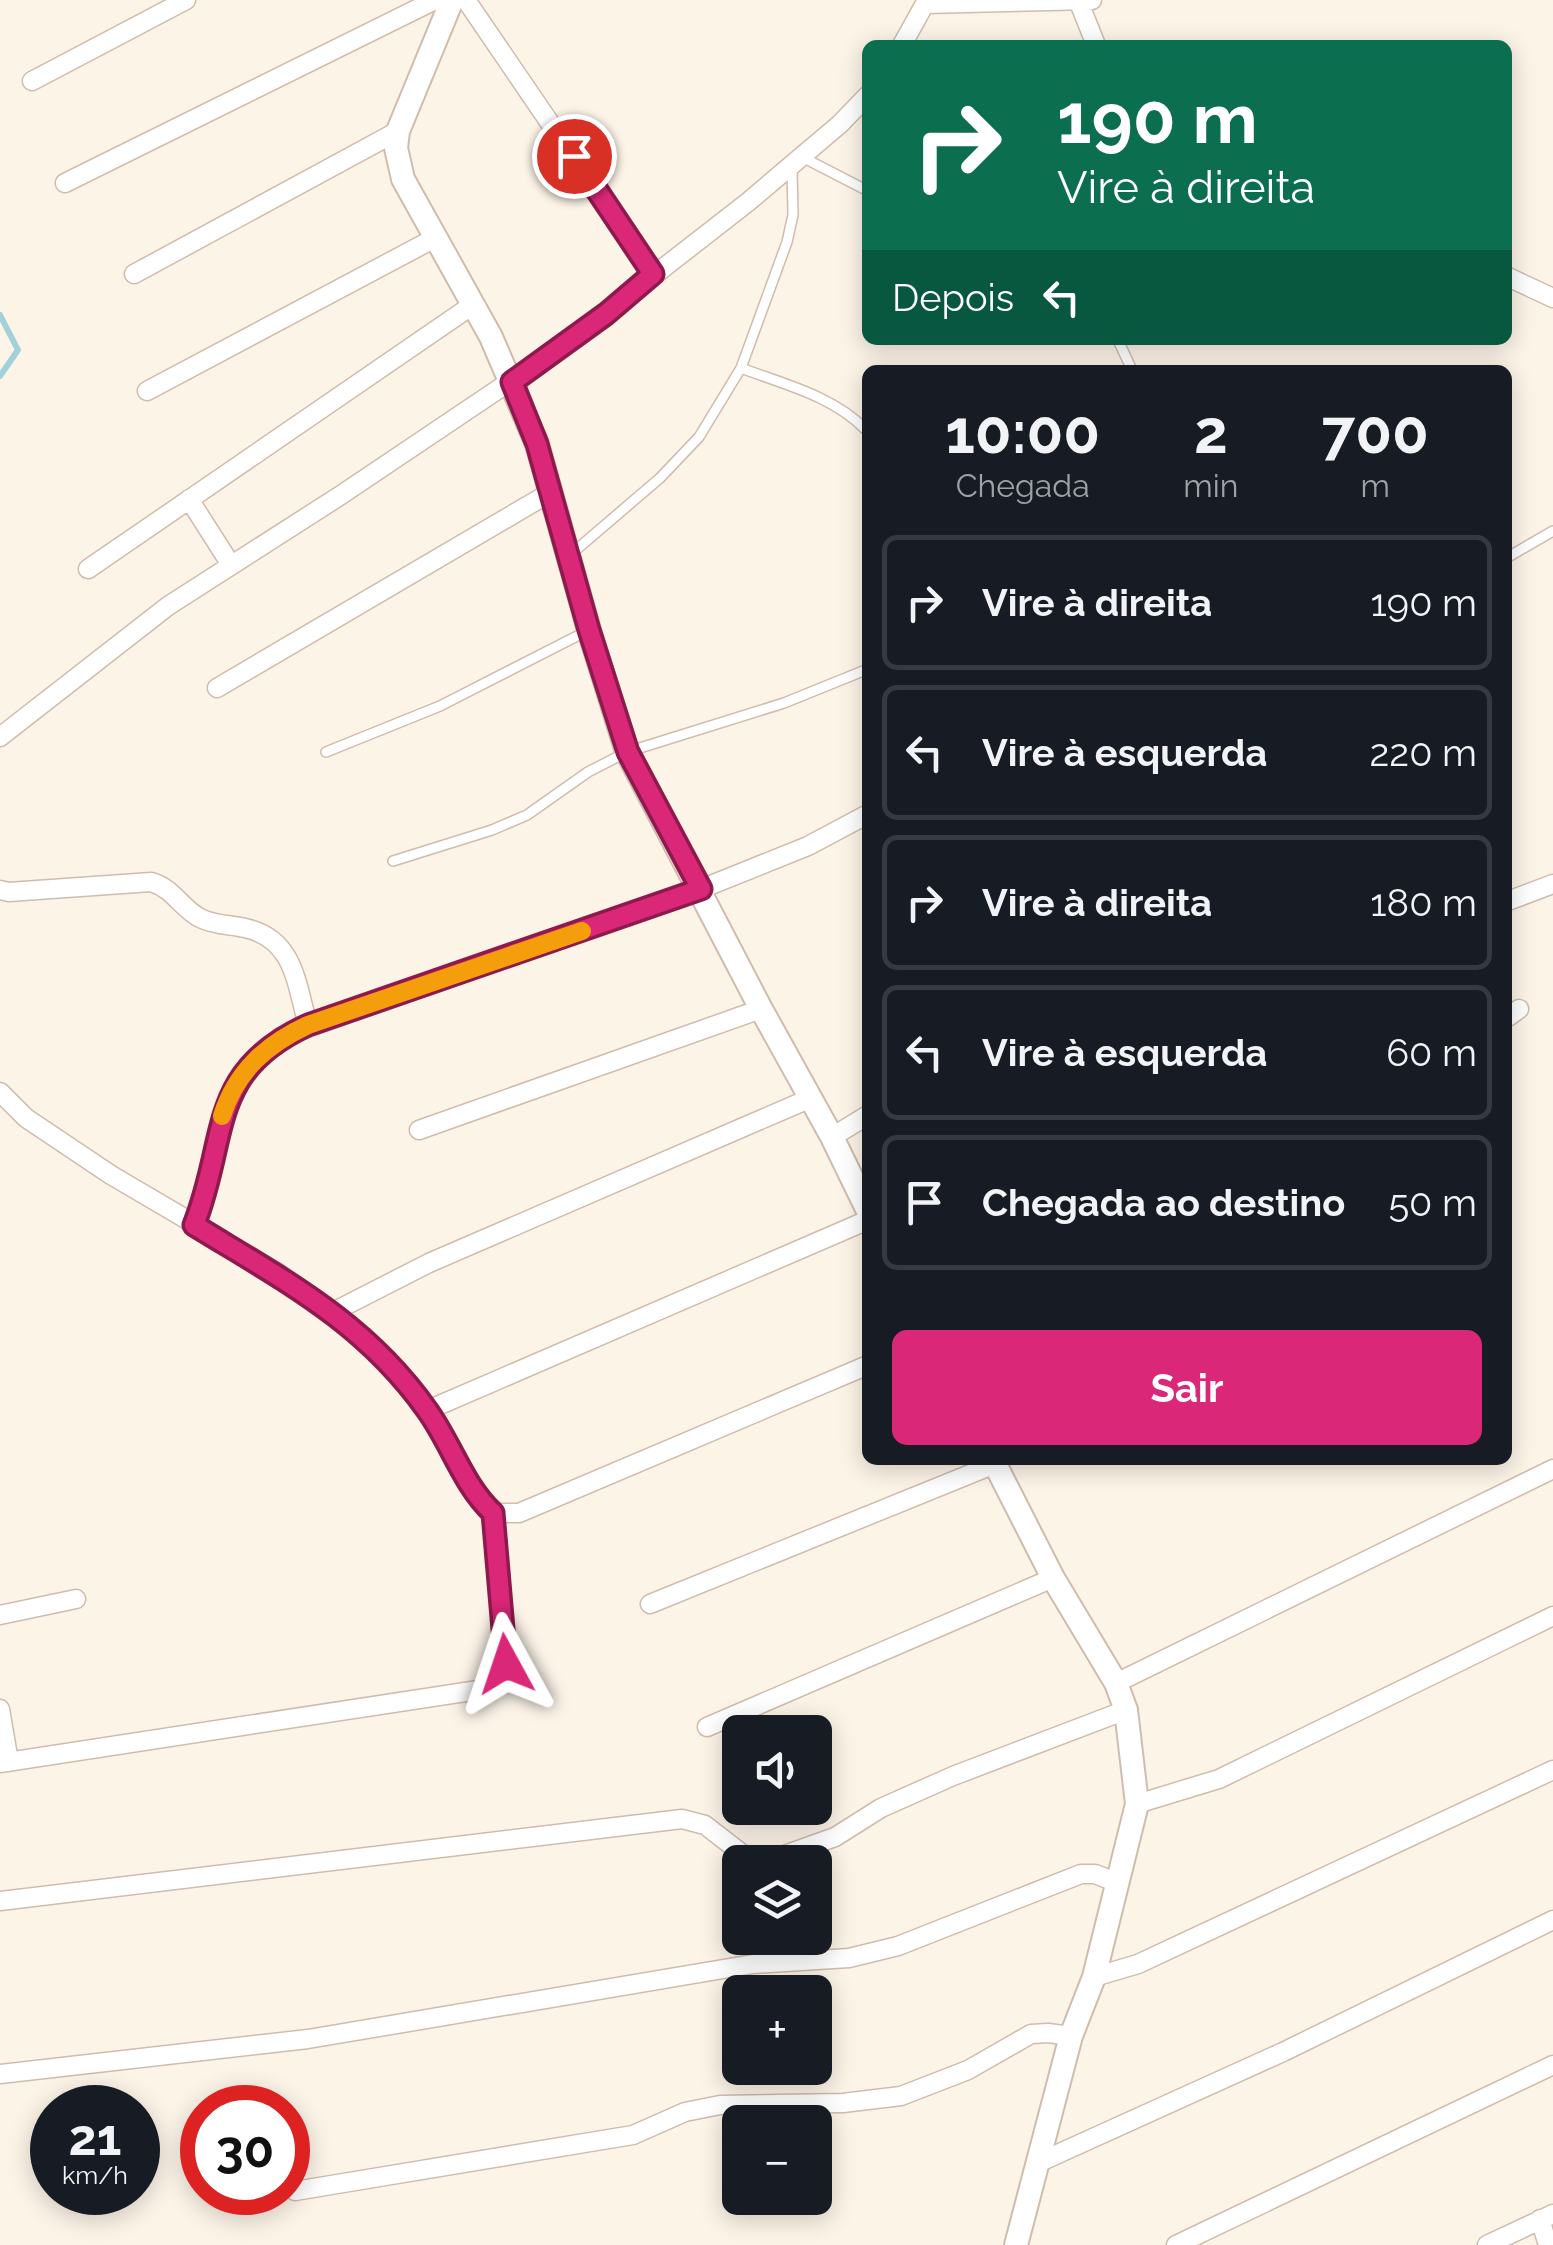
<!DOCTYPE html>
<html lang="pt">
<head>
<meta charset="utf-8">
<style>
  body { margin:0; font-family:Raleway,sans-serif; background:#20242c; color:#f1f3f6; height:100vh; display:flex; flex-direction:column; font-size:38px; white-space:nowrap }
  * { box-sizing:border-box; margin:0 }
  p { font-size:32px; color:#9ea1a6 }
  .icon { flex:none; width:55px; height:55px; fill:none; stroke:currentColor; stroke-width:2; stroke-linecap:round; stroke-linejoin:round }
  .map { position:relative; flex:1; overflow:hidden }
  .panel { position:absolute; left:862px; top:365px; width:650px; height:1100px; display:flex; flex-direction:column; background:#171b24; border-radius:15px; box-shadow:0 5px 25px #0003 }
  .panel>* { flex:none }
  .top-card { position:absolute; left:862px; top:40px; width:650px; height:305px; border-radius:15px; box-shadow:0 5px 25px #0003; background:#0b6e4f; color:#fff; overflow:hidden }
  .controls { position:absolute; left:722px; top:1715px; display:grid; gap:20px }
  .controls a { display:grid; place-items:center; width:110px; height:110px; border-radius:15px; background:#171b24; box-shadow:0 5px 25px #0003; font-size:50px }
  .speed { position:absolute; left:30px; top:2085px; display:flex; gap:20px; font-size:50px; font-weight:700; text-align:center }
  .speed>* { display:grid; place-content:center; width:130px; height:130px; border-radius:50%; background:#171b24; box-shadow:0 5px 25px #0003; line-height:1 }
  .speed small { font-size:25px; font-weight:400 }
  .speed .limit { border:15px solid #d22; background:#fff; color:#111 }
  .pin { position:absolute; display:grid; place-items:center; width:85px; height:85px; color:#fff; margin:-42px; border:5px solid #fff; border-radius:50%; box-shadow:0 2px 10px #0007 }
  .me { position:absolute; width:110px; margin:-55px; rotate:355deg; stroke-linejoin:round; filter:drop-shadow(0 0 8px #0008) }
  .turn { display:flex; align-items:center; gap:35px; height:210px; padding:0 30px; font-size:45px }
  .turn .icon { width:130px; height:130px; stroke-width:2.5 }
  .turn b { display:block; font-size:70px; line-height:85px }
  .then { display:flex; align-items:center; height:95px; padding:0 30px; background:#0003; gap:20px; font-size:38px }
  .eta { display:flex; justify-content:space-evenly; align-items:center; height:170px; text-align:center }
  .eta b { font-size:60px; font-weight:700; line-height:70px }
  .cta { display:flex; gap:20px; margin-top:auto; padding:20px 30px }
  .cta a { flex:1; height:115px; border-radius:15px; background:#db2777; color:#fff; font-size:40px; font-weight:700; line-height:115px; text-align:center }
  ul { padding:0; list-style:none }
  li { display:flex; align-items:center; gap:30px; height:135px; margin:0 20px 15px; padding:0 10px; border:5px solid #363941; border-radius:15px }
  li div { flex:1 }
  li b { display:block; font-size:38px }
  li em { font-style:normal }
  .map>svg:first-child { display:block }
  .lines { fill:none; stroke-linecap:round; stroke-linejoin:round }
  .stream { stroke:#a2d1d9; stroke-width:6 }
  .service-casing { stroke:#cfbcad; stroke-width:12 }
  .minor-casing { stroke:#cfbcad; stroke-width:21 }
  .tertiary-casing { stroke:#cfbcad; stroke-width:26 }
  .service { stroke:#fff; stroke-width:9 }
  .minor { stroke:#fff; stroke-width:18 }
  .tertiary { stroke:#fff; stroke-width:22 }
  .route-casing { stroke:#8e194d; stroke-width:25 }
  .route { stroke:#db2777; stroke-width:18 }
  .slow { stroke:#f59e0b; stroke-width:18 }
</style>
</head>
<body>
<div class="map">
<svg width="1553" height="2245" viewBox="0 0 1553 2245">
  <rect width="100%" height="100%" fill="#fdf4e8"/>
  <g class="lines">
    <!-- stream -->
    <path class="stream" d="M0,315l18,35 -18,26"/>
    <defs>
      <path id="service" d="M802,157l66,34
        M1118,340l14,30
        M741,368c42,16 92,28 124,61
        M570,555l90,-77 39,-41 42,-69 46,-126 6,-27 -1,-47
        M1508,557l45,-26
        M326,752l114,-46 147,-75
        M393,861l99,-31 35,-15 61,-43 39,-20 157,-49 84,-34"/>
      <path id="minor" d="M466,0l187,274
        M1078,0l18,45
        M925,4l167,-4
        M902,45l25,-45
        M32,81l154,-81
        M65,183l370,-183
        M134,274l264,-143
        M1508,277l45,21
        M147,391l288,-153
        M189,499l42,66
        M88,569l386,-265
        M217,688l334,-196
        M0,737l168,-131 173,-111 226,-152 181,-141 92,-78 28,-29
        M0,890l9,2 142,-10c22,6 30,26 49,36 16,8 29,6 45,10 50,11 51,56 63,97
        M1508,901l45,-17
        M1508,1017l11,-8
        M0,1092l26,26 85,57 167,98 55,39 53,48 42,50 50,88 15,15 13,151 -9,19 -12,6 -485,74
        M419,1130l342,-121
        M832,1137l36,-22
        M194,1225l38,-134 19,-29 30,-25 420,-148 107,-43 60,-32
        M333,1312l96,-49 382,-165
        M428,1410l440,-190
        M493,1513h26l349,-148
        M650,1604l345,-140
        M0,1615l76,-16
        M1116,1683l437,-214
        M0,1709l9,53
        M707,1727l346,-149
        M1137,1804l82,-25 334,-163
        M0,1901l682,-82 23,6 44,34 19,2 67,-24 46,-29 72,-32 173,-66
        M1094,1977l44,-13 415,-194
        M0,2074l308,-35 445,-75 96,-6 49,-12 183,-72h14l23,9
        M1040,2162l243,-110 270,-132
        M295,2191l338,-56 52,-23 35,-7 123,-2 58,-7 67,-26 63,-36 17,-1 23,3
        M1540,2219l8,26
        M1176,2245l377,-180
        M1487,2245l66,-31"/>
      <path id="tertiary" d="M452,0l-54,131 -2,17 7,31 88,158 46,107 52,186 38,122 134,257 71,128 36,74
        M993,1460l60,118 63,105 10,27 11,94 -43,173 -23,59 -55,209"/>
    </defs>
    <!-- service casing -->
    <use href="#service" class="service-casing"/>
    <!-- minor casing -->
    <use href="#minor" class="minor-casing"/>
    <!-- tertiary casing -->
    <use href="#tertiary" class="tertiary-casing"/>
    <!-- service -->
    <use href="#service" class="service"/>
    <!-- minor -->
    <use href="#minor" class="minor"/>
    <!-- tertiary -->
    <use href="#tertiary" class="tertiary"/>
  </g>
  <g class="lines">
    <defs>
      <path id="route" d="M506,1664l-13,-151c-30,-28 -42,-70 -66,-103 -63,-89 -144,-130 -233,-185 35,-88 12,-153 114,-200l393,-136 -73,-137 -39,-122 -52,-186 -25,-62 94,-68 47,-40 -79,-118"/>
    </defs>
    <!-- route casing -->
    <use href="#route" class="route-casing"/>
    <!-- route -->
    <use href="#route" class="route"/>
    <!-- slow -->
    <path class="slow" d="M222,1116c14,-45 45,-72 86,-91l274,-94"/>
  </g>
</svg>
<div class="controls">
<a><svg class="icon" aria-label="sound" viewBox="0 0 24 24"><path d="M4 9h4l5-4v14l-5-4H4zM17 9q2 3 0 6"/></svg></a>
<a><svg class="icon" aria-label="layers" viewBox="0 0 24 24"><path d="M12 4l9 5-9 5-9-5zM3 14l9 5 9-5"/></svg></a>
<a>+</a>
<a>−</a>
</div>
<div class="speed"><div>21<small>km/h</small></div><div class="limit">30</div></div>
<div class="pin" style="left:574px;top:156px;background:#d93025"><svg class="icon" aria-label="arrive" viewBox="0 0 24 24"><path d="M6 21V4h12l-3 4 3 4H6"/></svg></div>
<svg class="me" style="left:506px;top:1664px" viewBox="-20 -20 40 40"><path d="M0-17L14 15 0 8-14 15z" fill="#db2777" stroke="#fff" stroke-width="4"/></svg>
<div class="top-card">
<div class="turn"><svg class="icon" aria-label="right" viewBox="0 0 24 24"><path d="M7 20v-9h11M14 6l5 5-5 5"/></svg><div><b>190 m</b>Vire à direita</div></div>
<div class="then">Depois<svg class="icon" aria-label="left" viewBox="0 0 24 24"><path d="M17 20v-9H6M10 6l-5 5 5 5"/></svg></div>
</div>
<section class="panel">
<div class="eta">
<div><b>10:00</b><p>Chegada</p></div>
<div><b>2</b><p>min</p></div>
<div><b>700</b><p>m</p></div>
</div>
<ul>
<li><svg class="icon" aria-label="right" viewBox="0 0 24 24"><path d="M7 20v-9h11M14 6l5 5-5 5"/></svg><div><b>Vire à direita</b></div><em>190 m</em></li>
<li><svg class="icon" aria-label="left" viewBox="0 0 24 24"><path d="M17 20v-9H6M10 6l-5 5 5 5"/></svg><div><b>Vire à esquerda</b></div><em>220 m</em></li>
<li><svg class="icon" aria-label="right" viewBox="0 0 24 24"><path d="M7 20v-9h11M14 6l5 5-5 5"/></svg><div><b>Vire à direita</b></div><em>180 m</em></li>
<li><svg class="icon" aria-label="left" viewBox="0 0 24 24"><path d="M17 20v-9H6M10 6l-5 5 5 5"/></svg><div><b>Vire à esquerda</b></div><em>60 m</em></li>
<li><svg class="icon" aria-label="arrive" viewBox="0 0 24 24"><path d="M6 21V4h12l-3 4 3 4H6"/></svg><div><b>Chegada ao destino</b></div><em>50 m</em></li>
</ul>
<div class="cta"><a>Sair</a></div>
</section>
</div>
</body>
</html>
